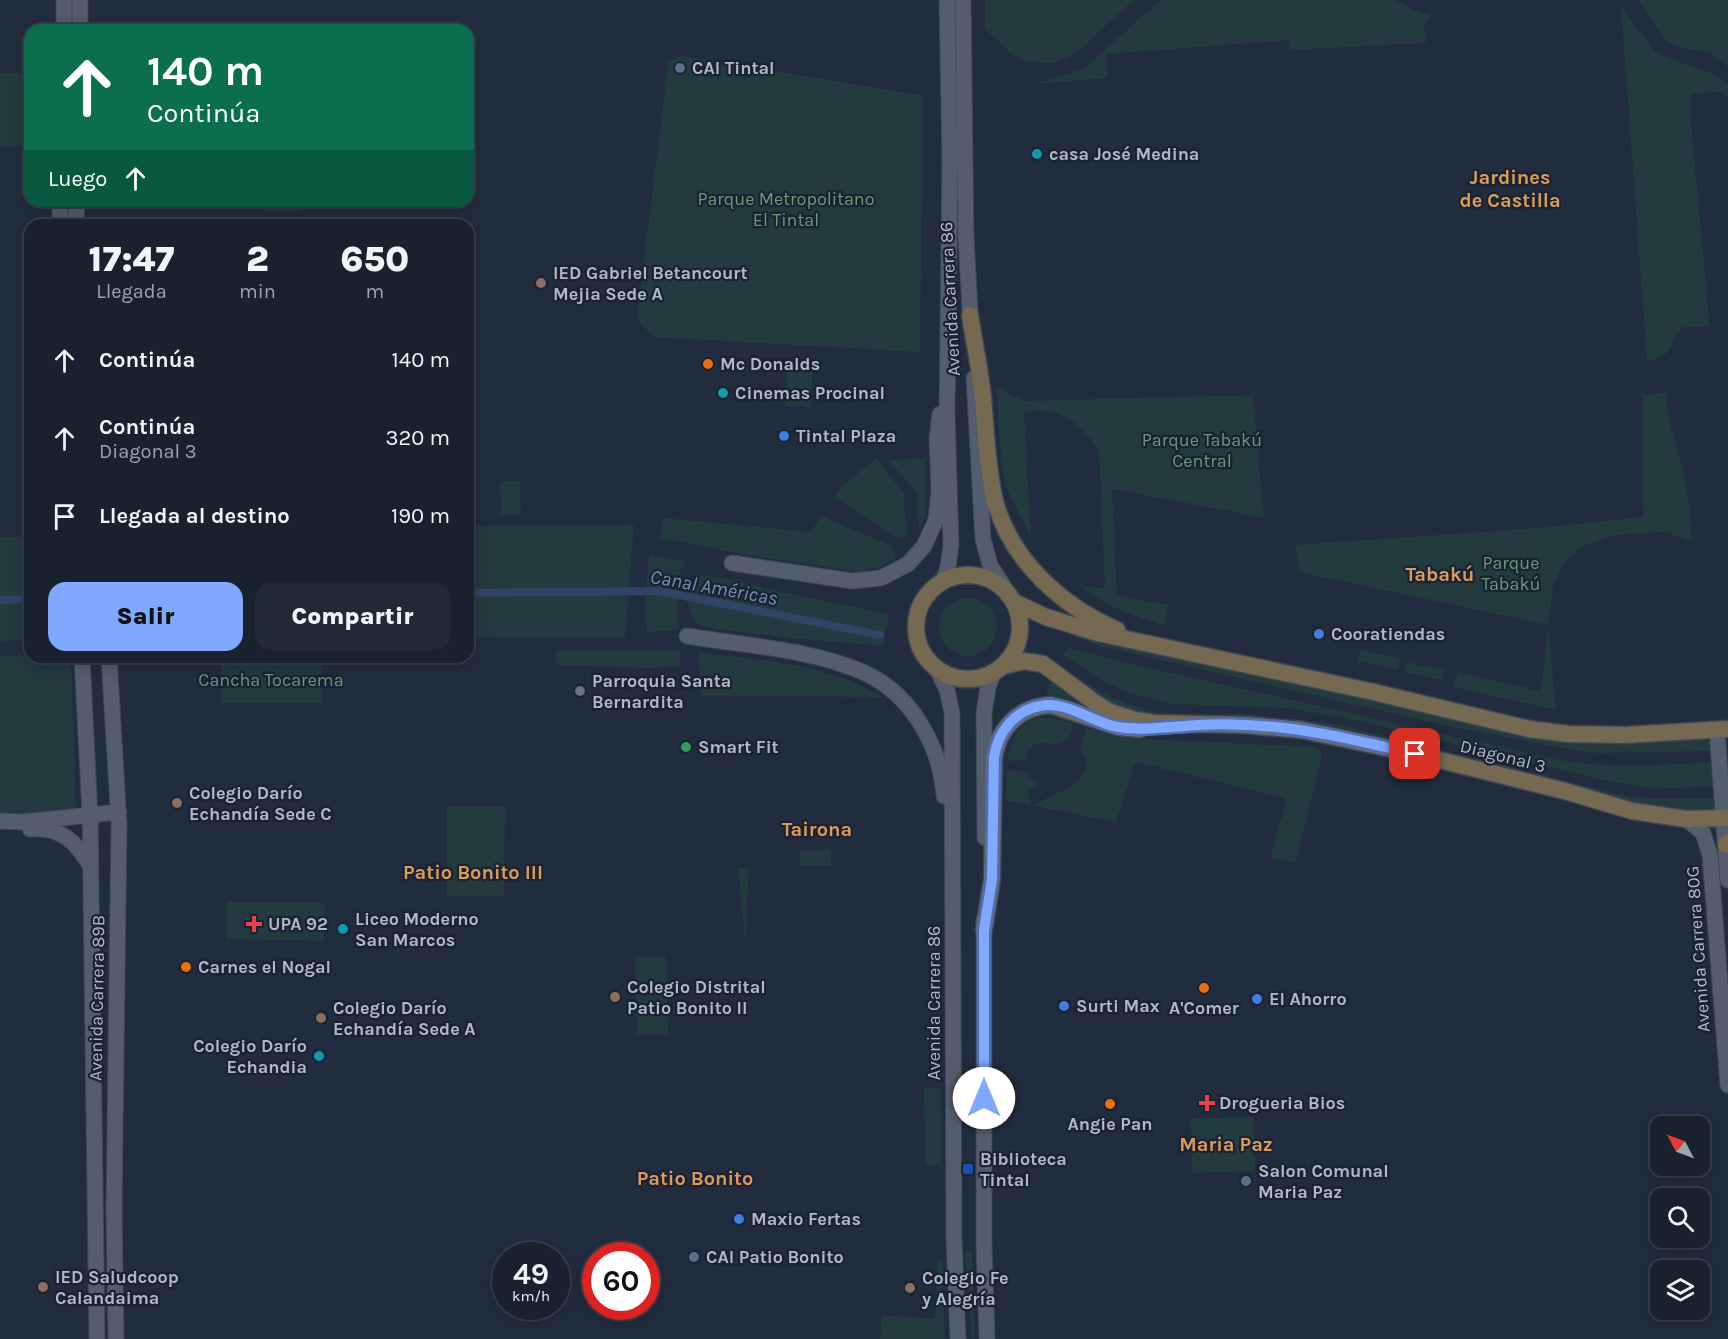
<!DOCTYPE html>
<html lang="es">
<head>
<meta charset="utf-8">
<style>
  body { margin:0; font-family:Karla,sans-serif; background:#222936; color:#f1f3f6; height:100vh; display:flex; flex-direction:column; font-size:22px; white-space:nowrap }
  * { box-sizing:border-box; margin:0 }
  p { font-size:20px; color:#9fa3aa }
  .icon { flex:none; width:33px; height:33px; fill:none; stroke:currentColor; stroke-width:2; stroke-linecap:round; stroke-linejoin:round }
  .map { position:relative; flex:1; overflow:hidden }
  .panel { position:absolute; left:24px; top:219px; width:450px; height:444px; display:flex; flex-direction:column; background:#19212e; border-radius:18px; box-shadow:0 3px 15px #0003,0 0 0 2px #373e4a }
  .panel>* { flex:none }
  .guide { position:absolute; left:24px; top:24px; width:450px; height:183px; border-radius:18px; box-shadow:0 3px 15px #0003,0 0 0 2px #373e4a; background:#0b6e4f; color:#fff; overflow:hidden }
  .needle { width:39px; rotate:311deg }
  .controls { position:absolute; left:1650px; top:1116px; display:grid; gap:12px }
  .controls a { display:grid; place-items:center; width:60px; height:60px; border-radius:12px; background:#19212e; box-shadow:0 3px 15px #0003,0 0 0 2px #373e4a; font-size:30px }
  .speed { position:absolute; left:492px; top:1242px; display:flex; gap:12px; font-size:30px; font-weight:700; text-align:center }
  .speed>* { display:grid; place-content:center; width:78px; height:78px; border-radius:50%; background:#19212e; box-shadow:0 3px 15px #0003,0 0 0 2px #373e4a; line-height:1 }
  .speed small { font-size:15px; font-weight:400 }
  .speed .limit { border:9px solid #d22; background:#fff; color:#111 }
  .pin { position:absolute; display:grid; place-items:center; width:51px; height:51px; color:#fff; margin:-26px; border-radius:12px; box-shadow:0 3px 9px #0006 }
  .me { position:absolute; width:66px; margin:-33px; rotate:0deg; stroke-linejoin:round; filter:drop-shadow(0 0 4px #0008) }
  .turn { display:flex; align-items:center; gap:21px; height:126px; padding:0 24px; font-size:27px }
  .turn .icon { width:78px; height:78px; stroke-width:2.5 }
  .turn b { display:block; font-size:42px; line-height:51px }
  .then { display:flex; align-items:center; height:57px; padding:0 24px; background:#0003; gap:12px; font-size:22px }
  .eta { display:flex; justify-content:space-evenly; align-items:center; height:102px; text-align:center }
  .eta b { font-size:36px; font-weight:800; line-height:42px }
  .primary-button { display:flex; gap:12px; margin-top:auto; padding:12px 24px }
  .primary-button a { flex:1; height:69px; border-radius:18px; background:#80a8ff; color:#111; font-size:24px; font-weight:800; line-height:69px; text-align:center }
  .primary-button a+a { background:#222936; color:#f1f3f6 }
  ul { padding:0; list-style:none }
  li { display:flex; align-items:center; gap:18px; height:78px; padding:0 24px }
  li div { flex:1 }
  li b { display:block; font-size:22px }
  li em { font-style:normal }
  .map>svg:first-child { display:block }
  .green { fill:#233a3f }
  .lines { fill:none; stroke-linecap:round; stroke-linejoin:round }
  .canal { stroke:#324465; stroke-width:8 }
  .major-casing { stroke:#3f4757; stroke-width:17 }
  .highway-casing { stroke:#3e4656; stroke-width:19 }
  .major { stroke:#535d6e; stroke-width:15 }
  .highway { stroke:#756952; stroke-width:16 }
  .route-casing { stroke:#536da6; stroke-width:15 }
  .route { stroke:#80a8ff; stroke-width:10 }
  .service-dot { fill:#5c6f8a; stroke:#1b2333; stroke-width:2 }
  .culture-dot { fill:#0f9aa8; stroke:#1b2333; stroke-width:2 }
  .education-dot { fill:#8d6e63; stroke:#1b2333; stroke-width:2 }
  .food-dot { fill:#e8710a; stroke:#1b2333; stroke-width:2 }
  .shop-dot { fill:#3f7fe0; stroke:#1b2333; stroke-width:2 }
  .worship-dot { fill:#6b7280; stroke:#1b2333; stroke-width:2 }
  .leisure-dot { fill:#2e9e5b; stroke:#1b2333; stroke-width:2 }
  .health-dot { fill:#e0444e; stroke:#1b2333; stroke-width:2 }
  .transit-dot { fill:#1a4fb4; stroke:#1b2333; stroke-width:2 }
  .labels { text-anchor:middle; stroke-width:4.5; stroke-linejoin:round; paint-order:stroke }
  .poi-label { font-size:18px; font-weight:bold; fill:#b1b9c9; stroke:#1b2333; text-anchor:start }
  .park-label { font-size:18px; fill:#669c76; stroke:#1b2333 }
  .street-label { font-size:18px; fill:#b1b9c9; stroke:#1b2333 }
  .neighbourhood-label { font-size:20px; font-weight:bold; fill:#dd9b59; stroke:#1b2333 }
  .water-label { font-size:20px; font-style:italic; fill:#768db3; stroke:#1b2333 }
</style>
</head>
<body>
<div class="map">
<svg width="1728" height="1339" viewBox="0 0 1728 1339">
  <rect width="100%" height="100%" fill="#212c3e"/>
  <!-- green -->
  <path class="green" d="M985,0h149l-63,57 -19,6 -28,-2 -13,-8 -26,-24z
    M1161,0h235l20,11 15,5 -7,10 2,17 -137,7 -1,-10 -182,14 1,24 -75,6 51,-15z
    M1638,0h90v67l-18,-14 -35,-7 -10,-6z
    M1621,7l36,47 60,21 11,9v13l-12,-5 -25,2 -1,18 20,214 -26,1c-18,12 -5,29 -37,34z
    M682,56l241,40 -3,256 -265,-15 -14,-12 -3,-14 30,-248 8,-6z
    M0,73l30,1v72h-30z
    M265,201h38l-1,10 -37,1z
    M788,363l25,1 -3,43 -25,-1z
    M996,387l28,14 229,-6 11,123 -152,-29 5,106 52,10 -5,20c-34,-10 -56,-17 -84,-39l25,2 -6,-136c-18,-30 -40,-46 -75,-40l7,126 -25,-51 -4,-18z
    M1666,393l4,30 17,63 5,56 -26,-10 -52,3 -33,12 -17,16 -11,22 -5,40 8,85 -103,-23 5,-15 83,19 7,-66 -249,-53 -4,-27 244,-17 104,-11 -1,-122z
    M876,458l27,34 4,44 -8,3 -65,-42 5,-8z
    M926,458v56l-7,17 -2,-38 -29,-33z
    M520,481l1,33 -20,1 -1,-33z
    M821,516l71,30 4,12 -16,9 -21,5 -112,-17 -86,-17 2,-20 148,14z
    M634,525l-9,112h-157v-111z
    M30,526v114l-30,1v-104h23z
    M649,555l37,6 -6,11 -2,7v51l-31,2 -2,-29z
    M704,575l30,5 47,12 108,22 -6,32 -102,-9 -73,-9c-7,-3 -13,-5 -16,-12 -8,-13 -5,-36 12,-41z
    M939 627a29 29 0 1 1 58 0a29 29 0 1 1-58 0Z
    M1075,618l193,58 207,47 228,14 8,6 3,8 -117,2 -20,-2 -133,-26 -345,-79 -26,-10z
    M1068,647l59,16 433,97c52,9 101,5 154,2l1,24 -61,3 -51,-9 -256,-62 -60,-10 -114,-4 -44,-11 -26,-12 -40,-26z
    M1360,650l40,9 -2,11 -40,-9z
    M555,651h125v15l-30,2 -93,-3z
    M698,652c61,9 130,10 184,45l-181,-1z
    M30,655v2h41l5,154 -64,4 -12,-3v-156z
    M221,657h100v46h-100z
    M1407,662l37,8 -2,10 -37,-8z
    M1057,666l56,32 36,13 38,4 57,-1 92,10 290,72 32,3 58,-1 1,14h-42l-247,-61 -332,-37 -23,-12 -27,-9z
    M1036,718h16l21,6c-1,4 -2,10 -5,14 -12,16 -37,-9 -43,22l-17,1c1,-20 8,-35 28,-43z
    M1086,728l27,8 28,3 174,8 6,5 1,5 -27,106 -25,-5 17,-59 -152,-37 -19,60 -111,-22 2,-29h16l15,14 -11,6 5,14c19,-9 73,-28 48,-56z
    M447,807h58l-1,89h-57z
    M831,850v15l-31,1v-15z
    M738,868h11l-4,71z
    M227,902l98,1 -1,38 -98,-2z
    M635,957h31l2,77 -31,1z
    M924,1088h17v77h-16z
    M1254,1117l1,54 -63,2 -1,-54z
    M965,1251h7l3,88h-3z
    M938,1260h5l2,79h-65l2,-24 53,4z"/>
  <g class="lines">
    <!-- canal -->
    <path class="canal" d="M468,593l191,-2 221,44
      M0,600l30,-1"/>
    <defs>
      <path id="major" d="M963,0l3,238 5,89
        M64,30v-30
        M80,30v-30
        M60,225v-24
        M76,225l1,-24
        M974,378l9,161 7,26 16,25
        M732,563l120,18 29,-3 27,-14 16,-18 12,-26 3,-29 -2,-54 3,-23
        M943,581l5,-14 3,-22 -4,-132 3,-251 -3,-162
        M687,636c54,9 121,13 171,34 51,20 82,73 86,126
        M82,657l8,158 7,524
        M109,657l10,167 -5,385 2,130
        M937,669l10,21 5,23 2,526 4,100
        M1717,730l11,150
        M1686,819l17,14 7,22 18,230
        M0,821l23,1 96,-10
        M30,829c31,-2 46,12 61,38
        M985,838l-1,-125 4,-26 6,-15
        M984,919v325l3,95"/>
      <path id="highway" d="M970,315c4,27 10,54 13,82 3,34 4,71 12,104 16,60 67,105 122,129
        M916 627a52 52 0 1 1 104 0a52 52 0 1 1-104 0Z
        M1014,602l32,15 52,16 271,58 160,38 39,5 57,1 103,-6
        M1003,666l21,-5 19,3 51,38 14,9 27,9 19,3 90,2 58,5 113,24 150,37 67,20 54,8 42,-1
        M1726,845l2,-3
        M984,930l8,-51 2,-122c5,-30 27,-51 57,-52l67,22 22,2"/>
    </defs>
    <!-- major casing -->
    <use href="#major" class="major-casing"/>
    <!-- highway casing -->
    <use href="#highway" class="highway-casing"/>
    <!-- major -->
    <use href="#major" class="major"/>
    <!-- highway -->
    <use href="#highway" class="highway"/>
  </g>
  <g class="lines">
    <defs>
      <path id="route" d="M984,1098v-168l8,-51 2,-122c4,-25 20,-46 46,-51 26,-6 53,17 78,21 22,4 45,0 68,-1 19,-2 39,-2 59,-1 58,2 114,16 170,29"/>
    </defs>
    <!-- route casing -->
    <use href="#route" class="route-casing"/>
    <!-- route -->
    <use href="#route" class="route"/>
  </g>
  <!-- markers -->
  <g class="service-dot">
    <circle cx="680" cy="68" r="6"/>
    <circle cx="1246" cy="1181" r="6"/>
    <circle cx="694" cy="1257" r="6"/>
  </g>
  <g class="culture-dot">
    <circle cx="1037" cy="154" r="6"/>
    <circle cx="723" cy="393" r="6"/>
    <circle cx="343" cy="929" r="6"/>
    <circle cx="319" cy="1056" r="6"/>
  </g>
  <g class="education-dot">
    <circle cx="541" cy="283" r="6"/>
    <circle cx="177" cy="803" r="6"/>
    <circle cx="615" cy="997" r="6"/>
    <circle cx="321" cy="1018" r="6"/>
    <circle cx="43" cy="1287" r="6"/>
    <circle cx="910" cy="1288" r="6"/>
  </g>
  <g class="food-dot">
    <circle cx="708" cy="364" r="6"/>
    <circle cx="186" cy="967" r="6"/>
    <circle cx="1204" cy="988" r="6"/>
    <circle cx="1110" cy="1104" r="6"/>
  </g>
  <g class="shop-dot">
    <circle cx="784" cy="436" r="6"/>
    <circle cx="1319" cy="634" r="6"/>
    <circle cx="1257" cy="999" r="6"/>
    <circle cx="1064" cy="1006" r="6"/>
    <circle cx="739" cy="1219" r="6"/>
  </g>
  <circle class="worship-dot" cx="580" cy="691" r="6"/>
  <circle class="leisure-dot" cx="686" cy="747" r="6"/>
  <g class="health-dot">
    <path d="M251 915h6v6h6v6h-6v6h-6v-6h-6v-6h6z"/>
    <path d="M1204 1094h6v6h6v6h-6v6h-6v-6h-6v-6h6z"/>
  </g>
  <rect class="transit-dot" x="962" y="1163" width="12" height="12" rx="3"/>
  <g class="labels">
    <!-- poi labels -->
    <g class="poi-label">
      <text x="692" y="74">CAI Tintal</text>
      <text x="1049" y="160">casa José Medina</text>
      <text x="553" y="279">IED Gabriel Betancourt<tspan x="553" dy="21">Mejia Sede A</tspan></text>
      <text x="720" y="370">Mc Donalds</text>
      <text x="735" y="399">Cinemas Procinal</text>
      <text x="796" y="442">Tintal Plaza</text>
      <text x="1331" y="640">Cooratiendas</text>
      <text x="592" y="687">Parroquia Santa<tspan x="592" dy="21">Bernardita</tspan></text>
      <text x="698" y="753">Smart Fit</text>
      <text x="189" y="799">Colegio Darío<tspan x="189" dy="21">Echandía Sede C</tspan></text>
      <text x="355" y="925">Liceo Moderno<tspan x="355" dy="21">San Marcos</tspan></text>
      <text x="268" y="930">UPA 92</text>
      <text x="198" y="973">Carnes el Nogal</text>
      <text x="627" y="993">Colegio Distrital<tspan x="627" dy="21">Patio Bonito II</tspan></text>
      <text x="1269" y="1005">El Ahorro</text>
      <text x="1076" y="1012">Surti Max</text>
      <text x="333" y="1014">Colegio Darío<tspan x="333" dy="21">Echandía Sede A</tspan></text>
      <text x="1204" y="1014" text-anchor="middle">A'Comer</text>
      <text x="307" y="1052" text-anchor="end">Colegio Darío<tspan x="307" dy="21">Echandia</tspan></text>
      <text x="1219" y="1109">Drogueria Bios</text>
      <text x="1110" y="1130" text-anchor="middle">Angie Pan</text>
      <text x="980" y="1165">Biblioteca<tspan x="980" dy="21">Tintal</tspan></text>
      <text x="1258" y="1177">Salon Comunal<tspan x="1258" dy="21">Maria Paz</tspan></text>
      <text x="751" y="1225">Maxio Fertas</text>
      <text x="706" y="1263">CAI Patio Bonito</text>
      <text x="55" y="1283">IED Saludcoop<tspan x="55" dy="21">Calandaima</tspan></text>
      <text x="922" y="1284">Colegio Fe<tspan x="922" dy="21">y Alegría</tspan></text>
    </g>
    <!-- park labels -->
    <g class="park-label">
      <text x="786" y="205">Parque Metropolitano<tspan x="786" dy="21">El Tintal</tspan></text>
      <text x="1202" y="446">Parque Tabakú<tspan x="1202" dy="21">Central</tspan></text>
      <text x="1511" y="569">Parque<tspan x="1511" dy="21">Tabakú</tspan></text>
      <text x="271" y="686">Cancha Tocarema</text>
    </g>
    <!-- street labels -->
    <g class="street-label">
      <text transform="translate(950 299) rotate(-93)" y="6">Avenida Carrera 86</text>
      <text transform="translate(1503 756) rotate(14)" y="6">Diagonal 3</text>
      <text transform="translate(1698 949) rotate(-94)" y="6">Avenida Carrera 80G</text>
      <text transform="translate(97 998) rotate(-89)" y="6">Avenida Carrera 89B</text>
      <text transform="translate(934 1003) rotate(-90)" y="6">Avenida Carrera 86</text>
    </g>
    <!-- neighbourhood labels -->
    <g class="neighbourhood-label">
      <text x="1510" y="184">Jardines<tspan x="1510" dy="23">de Castilla</tspan></text>
      <text x="1440" y="581">Tabakú</text>
      <text x="817" y="836">Tairona</text>
      <text x="473" y="879">Patio Bonito III</text>
      <text x="1226" y="1151">Maria Paz</text>
      <text x="695" y="1185">Patio Bonito</text>
    </g>
    <!-- water labels -->
    <g class="water-label">
      <text transform="translate(714 587) rotate(10)" y="7">Canal Américas</text>
    </g>
  </g>
</svg>
<div class="controls">
<a><svg class="needle" viewBox="-14 -14 28 28"><path d="M0-13l5 13h-10z" fill="#e53935"/><path d="M0 13l5-13h-10z" fill="#9fa3aa"/></svg></a>
<a><svg class="icon" aria-label="search" viewBox="0 0 24 24"><circle cx="10" cy="10" r="6"/><path d="M15 15l6 6"/></svg></a>
<a><svg class="icon" aria-label="layers" viewBox="0 0 24 24"><path d="M12 4l9 5-9 5-9-5zM3 14l9 5 9-5"/></svg></a>
</div>
<div class="speed"><div>49<small>km/h</small></div><div class="limit">60</div></div>
<div class="pin" style="left:1415px;top:754px;background:#d93025"><svg class="icon" aria-label="arrive" viewBox="0 0 24 24"><path d="M6 21V4h12l-3 4 3 4H6"/></svg></div>
<svg class="me" style="left:984px;top:1098px" viewBox="-20 -20 40 40"><circle r="19" fill="#fff"/><path d="M0-13L10 11 0 6-10 11z" fill="#80a8ff"/></svg>
<div class="guide">
<div class="turn"><svg class="icon" aria-label="ahead" viewBox="0 0 24 24"><path d="M12 20V5M6 11l6-6 6 6"/></svg><div><b>140 m</b>Continúa</div></div>
<div class="then">Luego<svg class="icon" aria-label="ahead" viewBox="0 0 24 24"><path d="M12 20V5M6 11l6-6 6 6"/></svg></div>
</div>
<section class="panel">
<div class="eta">
<div><b>17:47</b><p>Llegada</p></div>
<div><b>2</b><p>min</p></div>
<div><b>650</b><p>m</p></div>
</div>
<ul>
<li><svg class="icon" aria-label="ahead" viewBox="0 0 24 24"><path d="M12 20V5M6 11l6-6 6 6"/></svg><div><b>Continúa</b></div><em>140 m</em></li>
<li><svg class="icon" aria-label="ahead" viewBox="0 0 24 24"><path d="M12 20V5M6 11l6-6 6 6"/></svg><div><b>Continúa</b><p>Diagonal 3</p></div><em>320 m</em></li>
<li><svg class="icon" aria-label="arrive" viewBox="0 0 24 24"><path d="M6 21V4h12l-3 4 3 4H6"/></svg><div><b>Llegada al destino</b></div><em>190 m</em></li>
</ul>
<div class="primary-button"><a>Salir</a><a>Compartir</a></div>
</section>
</div>
</body>
</html>
